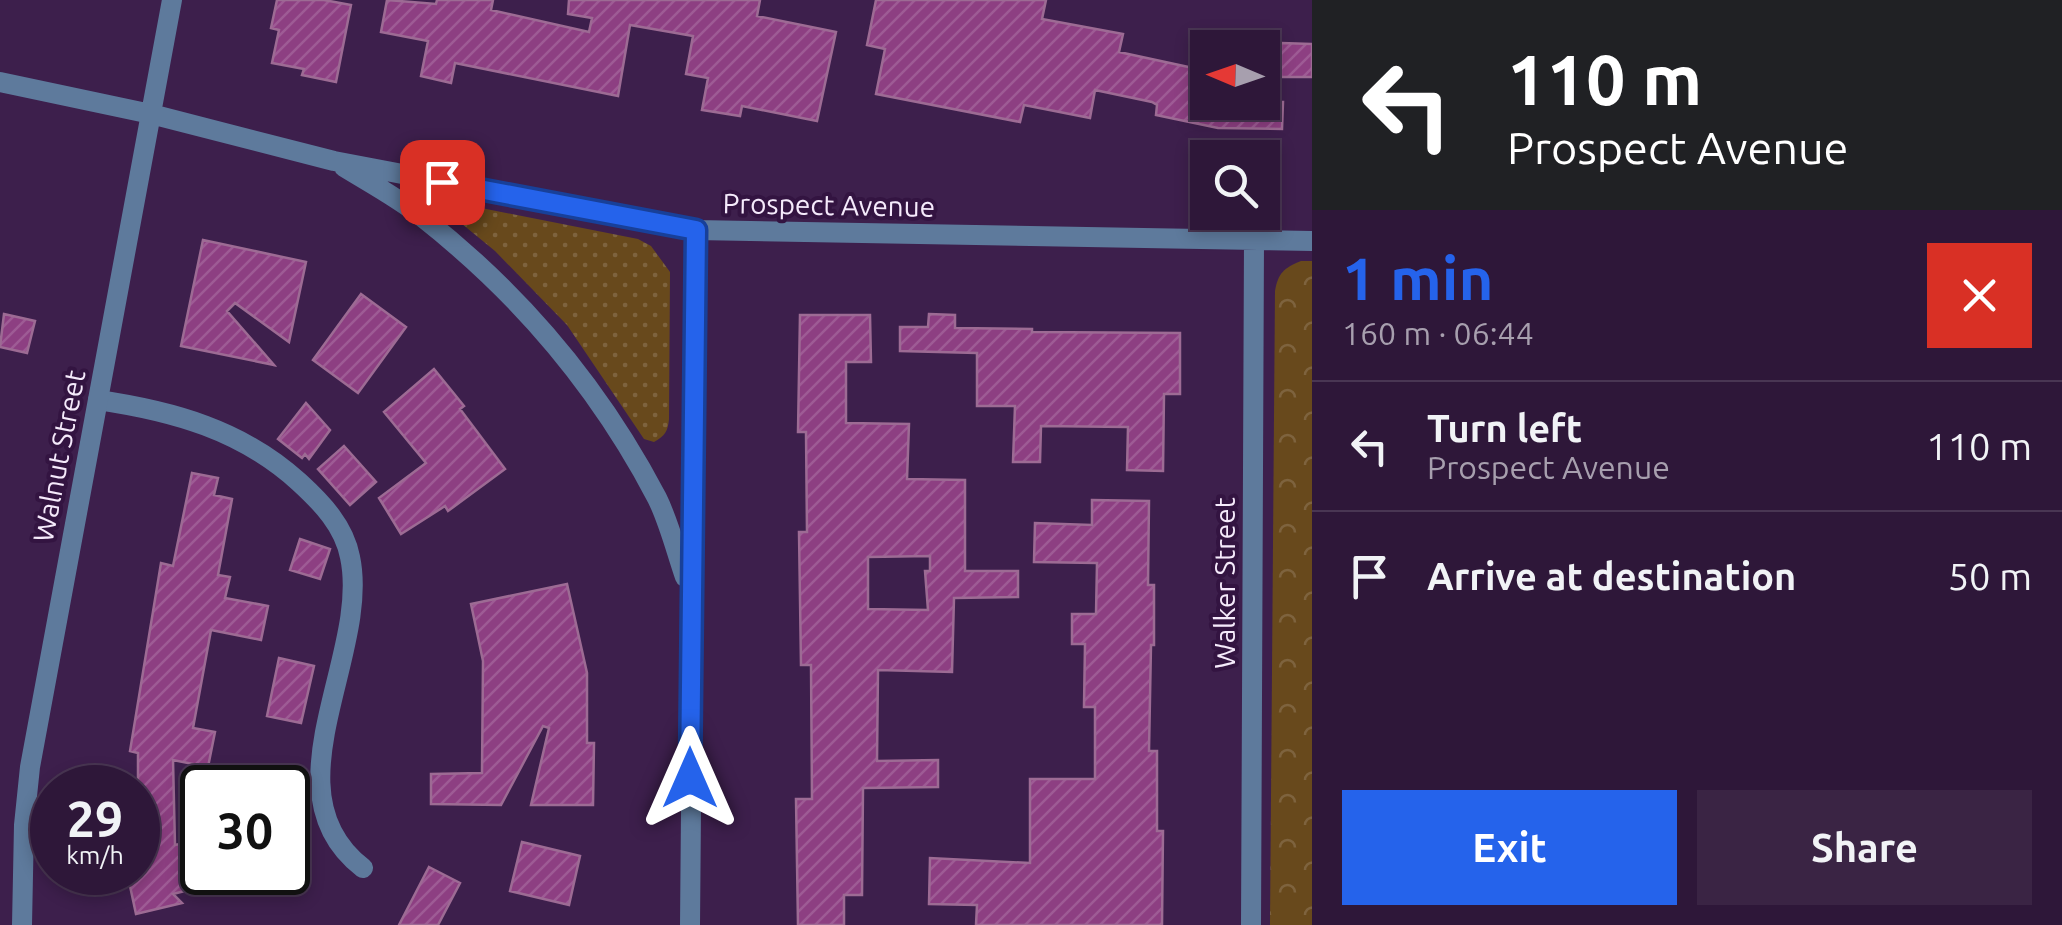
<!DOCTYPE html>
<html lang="en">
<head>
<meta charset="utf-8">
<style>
  body { margin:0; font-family:Ubuntu,sans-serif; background:#3a2444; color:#f1f3f6; height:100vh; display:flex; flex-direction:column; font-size:38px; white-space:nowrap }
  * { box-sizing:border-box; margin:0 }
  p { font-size:32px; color:#a79fae }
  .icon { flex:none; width:55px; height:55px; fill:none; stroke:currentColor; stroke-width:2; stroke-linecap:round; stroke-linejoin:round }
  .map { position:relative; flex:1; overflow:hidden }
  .panel { display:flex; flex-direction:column; background:#2e1739; width:750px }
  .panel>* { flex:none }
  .banner { background:#202124; color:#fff; overflow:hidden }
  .needle { width:65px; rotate:272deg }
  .buttons { position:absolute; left:1190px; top:30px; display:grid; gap:20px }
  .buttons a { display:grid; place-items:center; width:90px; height:90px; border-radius:0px; background:#2e1739; box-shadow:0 5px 15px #0003,0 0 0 2px #493653; font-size:50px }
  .speed { position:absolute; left:30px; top:765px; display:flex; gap:20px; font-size:50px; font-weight:700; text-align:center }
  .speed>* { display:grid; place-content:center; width:130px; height:130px; border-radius:50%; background:#2e1739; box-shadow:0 5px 15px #0003,0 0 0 2px #493653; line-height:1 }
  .speed small { font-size:25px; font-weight:400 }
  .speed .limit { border:5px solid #111; border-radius:15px; background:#fff; color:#111 }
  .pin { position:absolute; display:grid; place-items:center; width:85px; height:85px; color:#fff; margin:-42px; border-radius:20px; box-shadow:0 5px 15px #0006 }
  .me { position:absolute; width:110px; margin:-55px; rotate:0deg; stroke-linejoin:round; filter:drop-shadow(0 0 8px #0008) }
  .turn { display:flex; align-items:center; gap:35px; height:210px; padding:0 30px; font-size:45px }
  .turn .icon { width:130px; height:130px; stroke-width:2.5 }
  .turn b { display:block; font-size:70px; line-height:85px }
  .round { display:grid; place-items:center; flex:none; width:105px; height:105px; border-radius:0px; background:#3a2444 }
  .head { display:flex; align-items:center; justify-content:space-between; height:170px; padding:0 30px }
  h1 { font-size:60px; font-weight:700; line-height:75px; color:#2563eb }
  .action { display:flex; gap:20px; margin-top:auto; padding:20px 30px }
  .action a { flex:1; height:115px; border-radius:0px; background:#2563eb; color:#fff; font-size:40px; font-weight:700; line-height:115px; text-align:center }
  .action a+a { background:#3a2444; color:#f1f3f6 }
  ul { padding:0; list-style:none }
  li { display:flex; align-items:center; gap:30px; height:130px; padding:0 30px; border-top:2px solid #493653 }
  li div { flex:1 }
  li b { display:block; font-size:38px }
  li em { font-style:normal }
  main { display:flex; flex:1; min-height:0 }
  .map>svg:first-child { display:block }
  .grass { fill:url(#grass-dots) }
  .park { fill:url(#park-crowns) }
  .building { fill:url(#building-hatch); stroke:#9d6b94; stroke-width:2.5; fill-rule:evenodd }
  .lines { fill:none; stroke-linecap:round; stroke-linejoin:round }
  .lane { stroke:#5e7a9c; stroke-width:20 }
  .street { stroke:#5e7a9c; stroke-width:20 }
  .route-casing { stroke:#184099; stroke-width:25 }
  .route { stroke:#2563eb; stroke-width:18 }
  .labels { text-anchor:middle; stroke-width:8; stroke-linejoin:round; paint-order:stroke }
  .street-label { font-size:28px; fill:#f5eafb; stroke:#331441 }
</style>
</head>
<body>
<main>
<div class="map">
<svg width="1312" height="925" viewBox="0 0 1312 925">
  <defs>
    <pattern id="grass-dots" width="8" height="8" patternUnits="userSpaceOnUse" patternTransform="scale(2.5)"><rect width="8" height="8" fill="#68491c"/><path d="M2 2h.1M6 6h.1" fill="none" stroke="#7e633e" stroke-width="1.8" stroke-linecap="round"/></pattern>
    <pattern id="park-crowns" width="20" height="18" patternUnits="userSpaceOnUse" patternTransform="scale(2.5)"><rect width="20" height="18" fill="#68491c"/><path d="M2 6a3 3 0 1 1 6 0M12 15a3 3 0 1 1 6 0" fill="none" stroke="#7e633e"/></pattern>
    <pattern id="building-hatch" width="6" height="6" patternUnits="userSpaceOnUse" patternTransform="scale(2.5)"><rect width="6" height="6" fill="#8d3f82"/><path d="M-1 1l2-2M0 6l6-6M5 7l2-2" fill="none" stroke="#9e5b95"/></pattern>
  </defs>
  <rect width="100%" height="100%" fill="#3d1f4c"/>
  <!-- grass -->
  <path class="grass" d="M446,201l192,38 13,7 19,26 -1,147c-1,12 -4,17 -15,23l-10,-3 -77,-114 -72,-74 -50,-41 -4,-6z"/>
  <!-- park -->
  <path class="park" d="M1301,261h11v664h-42l5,-634c3,-18 9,-23 26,-30z"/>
  <!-- building -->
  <path class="building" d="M277,0h47l27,5 -15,77 -34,-7 2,-6 -32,-6 7,-33 -8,-2z
    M387,0l49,4 1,-4h56l-2,10 98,22 3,-14 -24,-4 1,-14h191l-3,16 79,16 -19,89 -75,-15 -2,10 -38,-6 6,-32 -22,-4 7,-38 -63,-11 -12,71 -163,-33 -4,20 -30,-7 7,-35 -47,-9z
    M876,0h170l-4,19 81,15 -4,18 88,19 -7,31h83l-1,27 -64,-1 -62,-13 1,-10 -5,-3 -57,-12 -5,28 -66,-13 -4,17 -144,-28 9,-45 -18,-4z
    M1281,43l31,1v33h-31z
    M203,240l103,22 -17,80 -54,-39 -8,8 47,54 -93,-19z
    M361,294l45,33 -48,66 -45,-33z
    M4,314l31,7 -8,32 -27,-6z
    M929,314l26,1v13l77,1v3l148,1v61h-16l-1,77 -36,-1 1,-43 -87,-1 -1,36h-27l2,-56h-38v-53l-77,-2v-24h28z
    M800,315h70l1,47h-25v61l63,1 -2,55 58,1v91h53v26l-64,1 -2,74 -74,-2 -1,91 61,-1v27l-75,1 -1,107h-18v30h-46l-2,-126h16l-1,-134h-10l-2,-133h8l-1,-100h-8zM930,556v15h-5l3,39 -60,-1v-52z
    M434,369l30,37 -4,3 45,60 -57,42 -3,-5 -44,28 -22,-36 47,-35 -42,-51z
    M306,403l24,27 -21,29 -4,-5 -3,4 -24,-19z
    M344,446l32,36 -26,23 -32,-36z
    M192,473l26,5 -4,17 18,4 -14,76 12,2 -5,21 43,8 -7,34 -50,-10 -18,98 22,4 -7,35 -35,-7 2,85 19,-4 14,44 -35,9 9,9 -46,11 -9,-42h11v-119l-8,-2 31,-188 12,3z
    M1092,500l57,1 -1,84h6v60h-3l-2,106h8v80h6l-1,94h-186l1,-20 -48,-1 1,-46 100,5v-84h65v-72h-11l1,-63h-13v-30h24l1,-51 -63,-1 1,-39 57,2z
    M300,539l30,10 -10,30 -30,-9z
    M567,584l20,89v70h7l-1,62h-62l18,-77 -6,-2 -42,79 -70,-1v-30l51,-1 1,-112 -12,-57z
    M279,658l35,8 -13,57 -34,-7z
    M522,842l58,14 -11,49 -59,-14z
    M429,867l31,16 -22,42h-39z"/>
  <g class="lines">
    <!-- lane -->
    <path class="lane" d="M98,400c75,11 144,30 201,82 23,21 45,44 51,75 21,98 -86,235 13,311"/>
    <!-- street -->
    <path class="street" d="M0,82l151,32 183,47 362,69 616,11
      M344,167c26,16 54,31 78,50 98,77 177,170 235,281 12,24 19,53 28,79
      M22,925l2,-100 6,-58 142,-767
      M690,925l6,-695
      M1251,925l3,-684"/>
  </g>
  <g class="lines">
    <defs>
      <path id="route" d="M442,182l254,48 -6,548"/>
    </defs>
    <!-- route casing -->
    <use href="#route" class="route-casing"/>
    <!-- route -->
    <use href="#route" class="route"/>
  </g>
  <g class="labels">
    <!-- street labels -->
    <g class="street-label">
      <text transform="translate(829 205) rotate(1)" y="10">Prospect Avenue</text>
      <text transform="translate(59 456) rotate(-79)" y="10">Walnut Street</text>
      <text transform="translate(1225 583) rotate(-90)" y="10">Walker Street</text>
    </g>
  </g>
</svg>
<div class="buttons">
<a><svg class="needle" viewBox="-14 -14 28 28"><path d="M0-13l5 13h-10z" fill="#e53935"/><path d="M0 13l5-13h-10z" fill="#a79fae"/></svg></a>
<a><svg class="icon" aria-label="search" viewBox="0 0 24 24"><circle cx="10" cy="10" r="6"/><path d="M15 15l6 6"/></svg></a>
</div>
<div class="speed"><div>29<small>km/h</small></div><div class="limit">30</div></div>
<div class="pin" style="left:442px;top:182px;background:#d93025"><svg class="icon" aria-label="arrive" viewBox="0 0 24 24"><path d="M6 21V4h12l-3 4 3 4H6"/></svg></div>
<svg class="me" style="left:690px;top:778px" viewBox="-20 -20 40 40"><path d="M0-17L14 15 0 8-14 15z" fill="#2563eb" stroke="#fff" stroke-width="4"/></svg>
</div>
<section class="panel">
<div class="banner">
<div class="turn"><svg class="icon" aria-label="left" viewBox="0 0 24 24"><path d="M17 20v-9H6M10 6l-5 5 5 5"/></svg><div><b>110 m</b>Prospect Avenue</div></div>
</div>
<div class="head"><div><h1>1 min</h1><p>160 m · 06:44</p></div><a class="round" style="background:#d93025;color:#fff"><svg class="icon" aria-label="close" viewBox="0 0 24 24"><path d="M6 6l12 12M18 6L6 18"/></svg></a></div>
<ul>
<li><svg class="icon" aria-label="left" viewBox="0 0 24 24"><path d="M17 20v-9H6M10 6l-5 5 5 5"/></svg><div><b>Turn left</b><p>Prospect Avenue</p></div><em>110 m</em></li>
<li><svg class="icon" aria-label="arrive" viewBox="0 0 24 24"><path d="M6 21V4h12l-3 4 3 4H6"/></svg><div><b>Arrive at destination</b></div><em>50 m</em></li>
</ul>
<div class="action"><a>Exit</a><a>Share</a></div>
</section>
</main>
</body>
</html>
